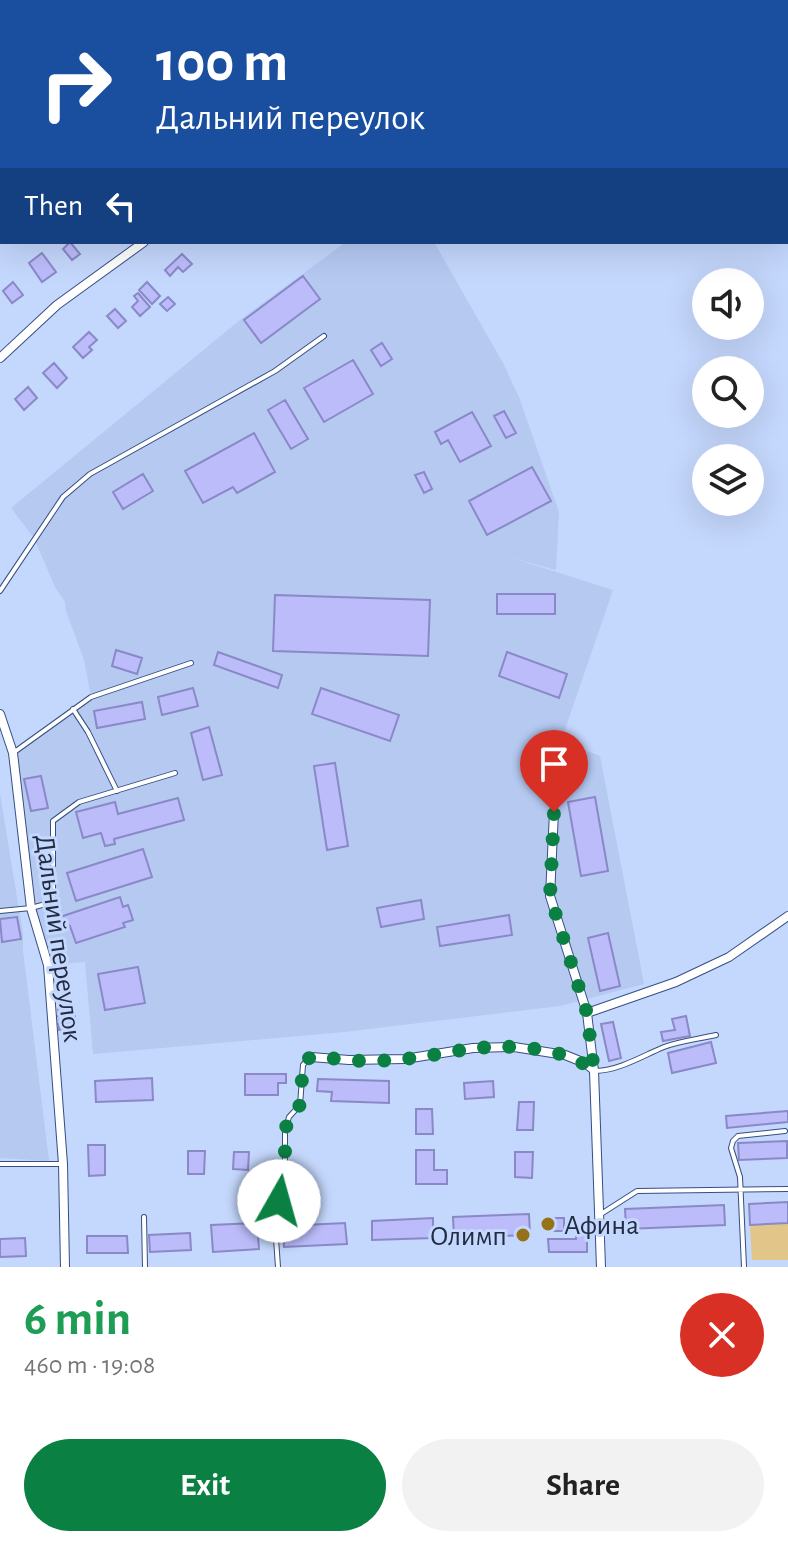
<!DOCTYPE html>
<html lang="en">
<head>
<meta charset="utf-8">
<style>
  body { margin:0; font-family:"Alegreya Sans",sans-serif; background:#f2f2f2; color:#222; height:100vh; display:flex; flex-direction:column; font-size:30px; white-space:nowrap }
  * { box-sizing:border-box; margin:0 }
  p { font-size:26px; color:#767676 }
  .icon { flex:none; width:44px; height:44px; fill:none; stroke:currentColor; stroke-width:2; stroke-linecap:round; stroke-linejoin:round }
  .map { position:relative; height:1267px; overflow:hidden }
  .details { display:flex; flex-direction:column; background:#fff; flex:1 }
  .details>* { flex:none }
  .banner { position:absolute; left:0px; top:0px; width:788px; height:244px; box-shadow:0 8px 32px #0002; background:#1a4fa0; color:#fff; overflow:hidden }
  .controls { position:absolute; left:692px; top:268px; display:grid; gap:16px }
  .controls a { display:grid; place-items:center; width:72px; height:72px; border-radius:50%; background:#fff; box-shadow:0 8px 32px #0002; font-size:40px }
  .pin { position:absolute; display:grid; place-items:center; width:68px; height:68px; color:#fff; margin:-82px -34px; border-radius:50% 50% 50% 0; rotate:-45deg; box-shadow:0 0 8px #0007 }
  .pin .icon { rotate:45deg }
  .me { position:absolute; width:88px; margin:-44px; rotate:7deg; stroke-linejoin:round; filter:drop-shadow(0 0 6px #0008) }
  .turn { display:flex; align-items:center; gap:28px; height:168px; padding:0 24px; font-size:36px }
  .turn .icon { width:104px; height:104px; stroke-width:2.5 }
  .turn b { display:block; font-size:56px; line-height:68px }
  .then { display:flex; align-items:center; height:76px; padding:0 24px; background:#0003; gap:16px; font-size:30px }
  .round { display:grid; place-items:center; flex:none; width:84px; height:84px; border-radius:42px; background:#f2f2f2 }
  .headline { display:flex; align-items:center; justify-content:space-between; height:136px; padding:0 24px }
  h1 { font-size:48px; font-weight:600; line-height:60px; color:#1e9e55 }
  .primary-button { display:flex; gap:16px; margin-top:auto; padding:16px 24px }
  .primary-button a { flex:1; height:92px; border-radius:48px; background:#0b8043; color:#fff; font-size:32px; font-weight:600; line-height:92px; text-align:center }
  .primary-button a+a { background:#f2f2f2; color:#222 }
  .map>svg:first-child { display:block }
  .built { fill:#b5c9f1 }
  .green { fill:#e2c589 }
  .building { fill:#bcbcfb; stroke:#8a89c7; stroke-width:2 }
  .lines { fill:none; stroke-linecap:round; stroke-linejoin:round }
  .service-casing { stroke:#364e83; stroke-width:6 }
  .minor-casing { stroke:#364e83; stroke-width:10 }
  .path { stroke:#707f9d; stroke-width:2; stroke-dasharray:6 6; stroke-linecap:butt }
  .service { stroke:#fff; stroke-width:4 }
  .minor { stroke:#fff; stroke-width:8 }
  .route { stroke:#0b8043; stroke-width:14; stroke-dasharray:0 25.2 }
  .poi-dot { fill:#95721a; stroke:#c4d7fc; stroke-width:3 }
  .labels { text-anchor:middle; stroke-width:6; stroke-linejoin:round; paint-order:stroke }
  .street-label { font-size:28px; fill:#212c44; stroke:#c4d7fc }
  .poi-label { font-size:28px; fill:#212c44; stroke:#c4d7fc; text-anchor:start }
</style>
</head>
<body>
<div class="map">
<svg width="788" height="1267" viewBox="0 0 788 1267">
  <rect width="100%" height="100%" fill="#c4d7fc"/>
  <!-- built -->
  <path class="built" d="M346,242h88l69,121 16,34 40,115 -3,58 -47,-13 104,33 -52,151 39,15 44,228 -84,22 -216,26 -251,22 -8,-92 -37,3 -20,-57 -15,-155 78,-57 -7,-36 -18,-49 -1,-9 -10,-15 -21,-49 -23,-30 229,-188z
    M0,794l23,140v17l26,210 -49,-3z"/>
  <!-- green -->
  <path class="green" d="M788,1223v37h-36l-2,-35z"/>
  <!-- building -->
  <path class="building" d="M70,242l10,12 -8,6 -9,-11z
    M42,253l14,19 -14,10 -13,-19z
    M182,254l10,10 -9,8 -5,-5 -8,9 -5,-6z
    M303,276l17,23 -59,44 -17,-23z
    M13,282l10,13 -11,8 -9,-12z
    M147,282l13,14 -8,8 -13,-14z
    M138,293l12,14 -10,9 -8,-9 6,-6 -4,-5z
    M168,297l7,7 -8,7 -7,-7z
    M115,309l11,12 -8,7 -11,-12z
    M89,332l8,8 -8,7 3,3 -9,8 -10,-11z
    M382,343l10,16 -11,7 -10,-16z
    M353,360l20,34 -49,28 -20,-34z
    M54,363l13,15 -10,10 -14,-15z
    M28,387l9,11 -13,12 -9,-11z
    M285,400l23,39 -17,10 -23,-39z
    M504,411l12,22 -10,5 -12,-22z
    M472,412l19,34 -31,16 -12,-22 -7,4 -6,-12z
    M254,433l21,39 -38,21 -4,-6 -30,16 -18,-32z
    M532,467l19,34 -64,34 -18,-34z
    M424,472l8,17 -8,4 -9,-18z
    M143,474l10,17 -30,18 -10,-17z
    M497,594h58v20h-58z
    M275,595l155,5 -2,56 -155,-5z
    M116,650l26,8 -5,16 -25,-8z
    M218,652l64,23 -4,13 -64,-23z
    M507,652l60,22 -8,24 -60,-22z
    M193,688l5,18 -36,9 -4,-18z
    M321,688l78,27 -9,26 -78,-27z
    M142,702l3,17 -48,9 -3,-17z
    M209,727l13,48 -19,5 -12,-47z
    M335,763l13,83 -21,4 -13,-84z
    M41,776l7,32 -17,3 -7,-32z
    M595,797l13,74 -27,5 -13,-74z
    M178,798l6,22 -70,19 1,5 -10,2 -4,-13 -18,5 -7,-26 39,-10 3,12z
    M143,849l9,28 -76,24 -9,-28z
    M120,897l3,10 5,-2 5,15 -10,3 2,4 -49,16 -6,-17 -10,3 -3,-11z
    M421,900l3,19 -43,8 -4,-19z
    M509,915l3,20 -72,11 -3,-19z
    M17,917l4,22 -19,3 -2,-23z
    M608,933l12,53 -20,5 -12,-53z
    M138,967l7,36 -40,7 -7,-36z
    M58,1006h11v4h6v11h-4l1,9h-13v-6h-6v-8h6z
    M686,1016l4,20 -27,5 -2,-9 14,-2 -3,-11z
    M613,1022l8,36 -12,3 -8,-37z
    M711,1042l5,21 -44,10 -4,-20z
    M245,1074h41v9h-8v12h-33z
    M152,1078l1,22 -57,2 -1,-21z
    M318,1079l71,2v22l-58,-2 1,-9 -15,-1z
    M493,1081l1,16 -29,2 -1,-16z
    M519,1102h15l-1,28h-16z
    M416,1109h16l1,25h-17z
    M788,1111v11l-61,6 -1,-12z
    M787,1141v17l-48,2 -1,-17z
    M88,1145h17v30l-16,1z
    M416,1150h18v20h13v14h-31z
    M188,1151h17l-1,23h-16z
    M234,1152h15l-1,18 -15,-1z
    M515,1152h18l-1,26 -17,-1z
    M788,1202v21l-38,2 -1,-21z
    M724,1205l1,20 -99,4 -1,-20z
    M529,1214l1,21 -76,3 -1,-21z
    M433,1218v20l-61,2v-19z
    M547,1218h17v13h-16z
    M257,1223l2,26 -46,3 -2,-27z
    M345,1223l2,21 -63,3 -1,-21z
    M576,1225h11v27h-38l-1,-13h28z
    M190,1233l1,17 -41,2 -1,-17z
    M87,1236h40l1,17h-41z
    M25,1238l1,18 -26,1v-18z"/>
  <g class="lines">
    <defs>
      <path id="service" d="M0,591l63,-94 27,-23 185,-103 49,-35
        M73,709l15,23 29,59
        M13,753l78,-56 100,-34
        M0,911l31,-3 11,-3 11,-9v-75l26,-19 96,-29
        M596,1071c24,-1 46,-15 68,-24 16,-6 35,-8 52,-12
        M0,1164h62
        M601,1214l36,-23 151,-2
        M144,1217l1,50
        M278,1267l-3,-43 10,-44v-49l4,-14 11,-12 3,-40 6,-7
        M744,1267l-4,-90 -9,-29 2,-7 5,-5 47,-5"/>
      <path id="minor" d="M482,2l3,-2
        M0,358l57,-53 87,-63
        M0,714l13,39 18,155 17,57 15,199 2,103
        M554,812l-4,84 37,117
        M311,1057l38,3 56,-1 68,-11 41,-1 51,8 20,8 9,7
        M601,1267l-7,-196 -7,-58 89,-31 53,-25 59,-41"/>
    </defs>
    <!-- service casing -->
    <use href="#service" class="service-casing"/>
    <!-- minor casing -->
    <use href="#minor" class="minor-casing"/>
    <!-- path -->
    <path class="path" d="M193,2l2,-2
      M0,117l2,-1"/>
    <!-- service -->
    <use href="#service" class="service"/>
    <!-- minor -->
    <use href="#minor" class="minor"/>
  </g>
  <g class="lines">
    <!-- route -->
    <path class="route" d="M279,1201l6,-21v-49l4,-14 11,-12 3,-40 3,-5 5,-3c13,0 24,2 37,3 18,2 37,1 55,-1 23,-2 45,-7 67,-10 37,-5 94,-3 124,22l-7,-58 -37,-117 4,-84"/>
  </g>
  <!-- markers -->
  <g class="poi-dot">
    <circle cx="548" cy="1224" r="8"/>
    <circle cx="523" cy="1235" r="8"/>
  </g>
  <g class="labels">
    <!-- street labels -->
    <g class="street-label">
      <text transform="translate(60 938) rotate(82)" y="10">Дальний переулок</text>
    </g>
    <!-- poi labels -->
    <g class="poi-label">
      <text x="564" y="1234">Афина</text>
      <text x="507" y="1245" text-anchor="end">Олимп</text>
    </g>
  </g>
</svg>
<div class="controls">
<a><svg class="icon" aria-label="sound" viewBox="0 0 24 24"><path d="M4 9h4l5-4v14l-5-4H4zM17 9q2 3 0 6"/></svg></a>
<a><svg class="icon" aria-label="search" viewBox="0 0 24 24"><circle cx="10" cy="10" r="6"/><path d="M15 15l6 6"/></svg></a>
<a><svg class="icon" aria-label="layers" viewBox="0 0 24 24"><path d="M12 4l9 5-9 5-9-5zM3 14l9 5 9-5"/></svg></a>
</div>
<div class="pin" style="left:554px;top:812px;background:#d93025"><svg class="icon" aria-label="arrive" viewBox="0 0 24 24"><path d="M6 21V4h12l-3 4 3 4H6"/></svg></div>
<svg class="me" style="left:279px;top:1201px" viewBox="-20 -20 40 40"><circle r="19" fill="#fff"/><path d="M0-13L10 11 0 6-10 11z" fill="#0b8043"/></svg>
<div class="banner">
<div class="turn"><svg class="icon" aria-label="right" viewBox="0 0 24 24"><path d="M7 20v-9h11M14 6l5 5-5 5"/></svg><div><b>100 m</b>Дальний переулок</div></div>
<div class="then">Then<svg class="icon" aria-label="left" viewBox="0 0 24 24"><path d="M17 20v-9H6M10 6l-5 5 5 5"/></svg></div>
</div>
</div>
<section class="details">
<div class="headline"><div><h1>6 min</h1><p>460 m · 19:08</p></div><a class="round" style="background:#d93025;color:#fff"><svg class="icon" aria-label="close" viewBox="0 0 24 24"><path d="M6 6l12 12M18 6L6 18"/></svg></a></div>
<div class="primary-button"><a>Exit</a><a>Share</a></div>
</section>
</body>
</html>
